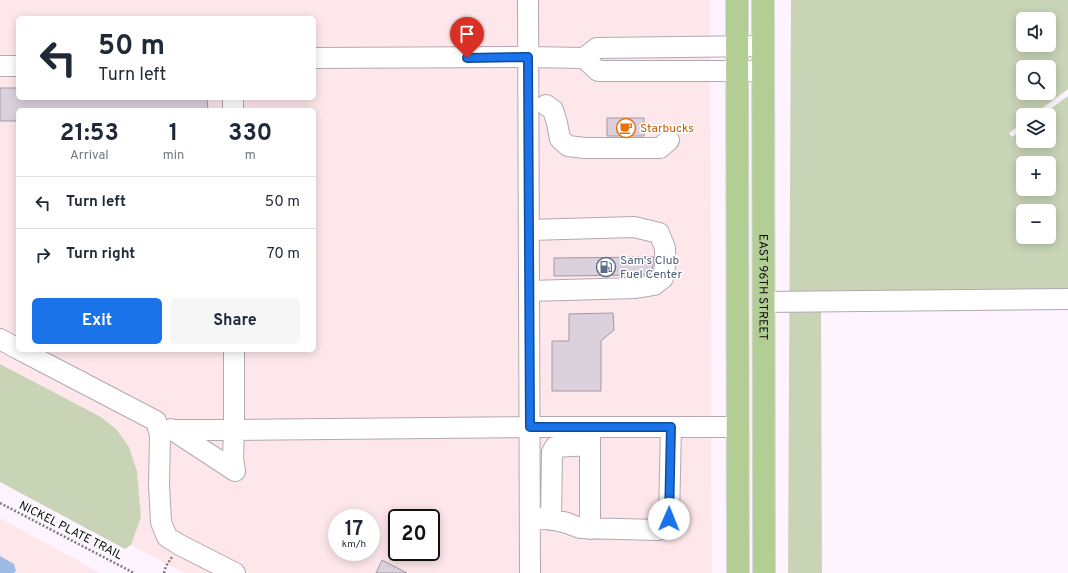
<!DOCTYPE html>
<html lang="en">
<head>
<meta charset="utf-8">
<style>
  body { margin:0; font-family:Overpass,sans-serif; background:#f6f6f7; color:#1f2937; height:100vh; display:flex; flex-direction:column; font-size:15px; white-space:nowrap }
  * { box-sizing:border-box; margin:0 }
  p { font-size:13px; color:#747a83 }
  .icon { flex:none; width:22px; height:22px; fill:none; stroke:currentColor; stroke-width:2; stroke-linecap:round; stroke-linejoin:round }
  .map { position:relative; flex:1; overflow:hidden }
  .details { position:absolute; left:16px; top:108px; width:300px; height:244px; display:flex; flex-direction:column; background:#fff; border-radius:6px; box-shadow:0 2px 10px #0003 }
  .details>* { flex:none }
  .top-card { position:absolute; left:16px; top:16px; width:300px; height:84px; border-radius:6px; box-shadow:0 2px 10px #0003; background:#fff; color:#1f2937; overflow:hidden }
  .controls { position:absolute; left:1016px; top:12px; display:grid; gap:8px }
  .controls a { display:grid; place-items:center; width:40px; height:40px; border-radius:6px; background:#fff; box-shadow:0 2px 10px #0003; font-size:20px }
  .speed { position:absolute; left:328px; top:509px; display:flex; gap:8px; font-size:20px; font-weight:700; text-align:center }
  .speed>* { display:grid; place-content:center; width:52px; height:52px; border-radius:50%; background:#fff; box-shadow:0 2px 10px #0003; line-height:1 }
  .speed small { font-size:10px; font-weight:400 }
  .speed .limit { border:2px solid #111; border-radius:6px; background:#fff; color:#111 }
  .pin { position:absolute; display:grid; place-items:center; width:34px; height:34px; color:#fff; margin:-41px -17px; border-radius:50% 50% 50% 0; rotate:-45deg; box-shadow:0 0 4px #0007 }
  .pin .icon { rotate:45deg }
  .me { position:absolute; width:44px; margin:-22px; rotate:1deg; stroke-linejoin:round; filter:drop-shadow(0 0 3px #0008) }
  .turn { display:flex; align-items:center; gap:14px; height:84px; padding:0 16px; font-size:18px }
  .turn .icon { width:52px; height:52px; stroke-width:2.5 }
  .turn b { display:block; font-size:28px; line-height:34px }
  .eta { display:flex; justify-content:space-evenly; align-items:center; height:68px; text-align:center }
  .eta b { font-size:24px; font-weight:700; line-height:28px }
  .action { display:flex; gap:8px; margin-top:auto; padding:8px 16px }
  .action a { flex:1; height:46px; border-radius:6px; background:#1a73e8; color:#fff; font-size:16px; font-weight:700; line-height:46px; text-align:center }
  .action a+a { background:#f6f6f7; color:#1f2937 }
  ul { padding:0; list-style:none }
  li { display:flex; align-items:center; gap:12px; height:52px; padding:0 16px; border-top:1px solid #e0e1e3 }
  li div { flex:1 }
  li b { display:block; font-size:15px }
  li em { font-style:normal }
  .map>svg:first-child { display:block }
  .commercial { fill:#fde7ea; fill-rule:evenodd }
  .green { fill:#c9d4b7; fill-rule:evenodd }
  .water { fill:#9ebbe5 }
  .building { fill:#dad1dc; stroke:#a299a3 }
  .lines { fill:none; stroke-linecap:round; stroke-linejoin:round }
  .minor-casing { stroke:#b2a9b3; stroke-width:22 }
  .major-casing { stroke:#d9d8d9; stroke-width:24 }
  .path { stroke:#7f7980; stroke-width:2.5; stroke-dasharray:2 2; stroke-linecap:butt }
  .minor { stroke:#fff; stroke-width:20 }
  .major { stroke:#b3ce95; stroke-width:22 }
  .route-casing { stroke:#114b97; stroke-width:10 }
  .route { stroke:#1a73e8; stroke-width:7 }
  .labels { text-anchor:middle; stroke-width:3; stroke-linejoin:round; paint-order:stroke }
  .food-label { font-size:12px; fill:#c56008; stroke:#fff; text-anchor:start }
  .service-label { font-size:12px; fill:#4e5e75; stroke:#fff; text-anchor:start }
  .street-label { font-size:12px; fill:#0f0c0f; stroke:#fff }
</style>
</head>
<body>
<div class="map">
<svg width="1068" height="573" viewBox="0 0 1068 573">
  <rect width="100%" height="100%" fill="#fdf4ff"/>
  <!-- commercial -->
  <path class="commercial" d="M0,0h710l2,573h-528l-53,-28 10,-28 -4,-46 -8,-24 -12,-17 -16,-13 -101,-53zM18,18h296v80h-296zM18,110h296v240h-296zM337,518h34v34h-34zM397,518h34v34h-34z
    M0,518l100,55h-100z"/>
  <!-- green -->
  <path class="green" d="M791,0h277v89l-35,26h-10v8l-14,10 3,4 11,-8v12h26v-26h-7l26,-19v203l-247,2 1,272h-34zM1023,19h26v26h-26zM1023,67h26v26h-26zM1023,163h26v26h-26zM1023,211h26v26h-26z
    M0,364l101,53 16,13 12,17 8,24 4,46 -10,28 -6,4 -125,-67z"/>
  <!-- water -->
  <path class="water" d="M0,556l14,8 2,7 -2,2h-14z"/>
  <!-- building -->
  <path class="building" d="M0,88h18v10h189l1,12h-190v11h-18z
    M607,118h37v18h-37z
    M654,257l-2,15 -3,2 -7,1 -88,1v-18z
    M613,313l1,17 -13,11v50h-49v-50h17v-27z
    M382,560l25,13h-31z"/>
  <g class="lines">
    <defs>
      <path id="minor" d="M528,0l2,573
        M314,58l214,-1 56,1 13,-10 166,-2
        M584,58l14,13h165
        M0,66h18
        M233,98v12
        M546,105l7,5 4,13 3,16 8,7 17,2h75l9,-8
        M529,230l105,-3 25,6 6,15v18l-2,12 -9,7 -18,3 -107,3
        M763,302l305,-3
        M0,339l18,10
        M20,350l136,71 4,14 -1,49 2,38 6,15 13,8 55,28
        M234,350v80l296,-3h207
        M171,429l64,42
        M173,430h61l-1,28 2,13
        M590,433v96
        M530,517l25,3 12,3 13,5 78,2c7,-2 9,-5 11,-11l2,-92
        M551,520l1,-68 3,-5 35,-2"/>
      <g id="major">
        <path d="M737,0l1,573"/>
        <path id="s1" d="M763,0l1,573"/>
      </g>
    </defs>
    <!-- minor casing -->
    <use href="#minor" class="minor-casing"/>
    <!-- major casing -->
    <use href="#major" class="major-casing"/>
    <!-- path -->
    <path class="path" d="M0,503l134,70
      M164,573l2,-7 6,-9"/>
    <!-- minor -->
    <use href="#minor" class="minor"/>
    <!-- major -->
    <use href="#major" class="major"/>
  </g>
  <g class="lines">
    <defs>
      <path id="route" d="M467,58l61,-1 2,370h141l-2,92"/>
    </defs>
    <!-- route casing -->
    <use href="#route" class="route-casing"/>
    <!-- route -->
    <use href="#route" class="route"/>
  </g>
  <!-- icons -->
  <defs>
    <symbol id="cafe-ring" viewBox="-11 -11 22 22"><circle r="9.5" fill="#fff" stroke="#e8710a" stroke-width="1.5"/><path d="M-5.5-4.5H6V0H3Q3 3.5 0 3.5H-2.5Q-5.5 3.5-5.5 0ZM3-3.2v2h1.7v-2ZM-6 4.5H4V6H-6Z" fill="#e8710a"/></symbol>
    <symbol id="fuel-ring" viewBox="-11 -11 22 22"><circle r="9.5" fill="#fff" stroke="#5c6f8a" stroke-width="1.5"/><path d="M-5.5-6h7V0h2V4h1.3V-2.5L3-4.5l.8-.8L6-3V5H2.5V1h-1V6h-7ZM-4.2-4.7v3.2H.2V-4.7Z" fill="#5c6f8a"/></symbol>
  </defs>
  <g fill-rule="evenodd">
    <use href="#cafe-ring" x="615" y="117" width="22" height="22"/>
    <use href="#fuel-ring" x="595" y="256" width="22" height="22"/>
  </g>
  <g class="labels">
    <!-- food labels -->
    <g class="food-label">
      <text x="640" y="132">Starbucks</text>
    </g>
    <!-- service labels -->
    <g class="service-label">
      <text x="620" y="264">Sam's Club<tspan x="620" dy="14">Fuel Center</tspan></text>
    </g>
    <!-- street labels -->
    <g class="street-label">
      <text dy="4" stroke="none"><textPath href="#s1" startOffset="287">EAST 96TH STREET</textPath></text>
      <text transform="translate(71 530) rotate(27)" y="4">NICKEL PLATE TRAIL</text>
    </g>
  </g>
</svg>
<div class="controls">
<a><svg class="icon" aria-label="sound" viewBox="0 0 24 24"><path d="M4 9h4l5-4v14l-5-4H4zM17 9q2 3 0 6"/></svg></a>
<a><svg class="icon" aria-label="search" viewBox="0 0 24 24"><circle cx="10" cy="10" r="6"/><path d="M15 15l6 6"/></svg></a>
<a><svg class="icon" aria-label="layers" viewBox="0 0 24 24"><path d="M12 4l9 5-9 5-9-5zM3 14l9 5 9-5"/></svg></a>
<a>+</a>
<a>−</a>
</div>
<div class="speed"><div>17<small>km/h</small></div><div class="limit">20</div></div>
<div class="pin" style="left:467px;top:58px;background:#d93025"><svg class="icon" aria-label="arrive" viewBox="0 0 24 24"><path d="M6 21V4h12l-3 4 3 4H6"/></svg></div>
<svg class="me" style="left:669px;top:519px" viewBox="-20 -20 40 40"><circle r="19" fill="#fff"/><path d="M0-13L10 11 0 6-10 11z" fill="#1a73e8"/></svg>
<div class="top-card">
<div class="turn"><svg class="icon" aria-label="left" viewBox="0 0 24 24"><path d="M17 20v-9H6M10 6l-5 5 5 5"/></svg><div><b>50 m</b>Turn left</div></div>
</div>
<section class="details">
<div class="eta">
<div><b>21:53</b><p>Arrival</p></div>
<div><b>1</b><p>min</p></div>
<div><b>330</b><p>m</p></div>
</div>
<ul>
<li><svg class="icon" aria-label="left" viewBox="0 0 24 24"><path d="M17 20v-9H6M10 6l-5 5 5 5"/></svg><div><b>Turn left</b></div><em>50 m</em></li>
<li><svg class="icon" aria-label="right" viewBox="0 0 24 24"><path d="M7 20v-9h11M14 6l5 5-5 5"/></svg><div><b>Turn right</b></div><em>70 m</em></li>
</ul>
<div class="action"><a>Exit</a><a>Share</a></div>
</section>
</div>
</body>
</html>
